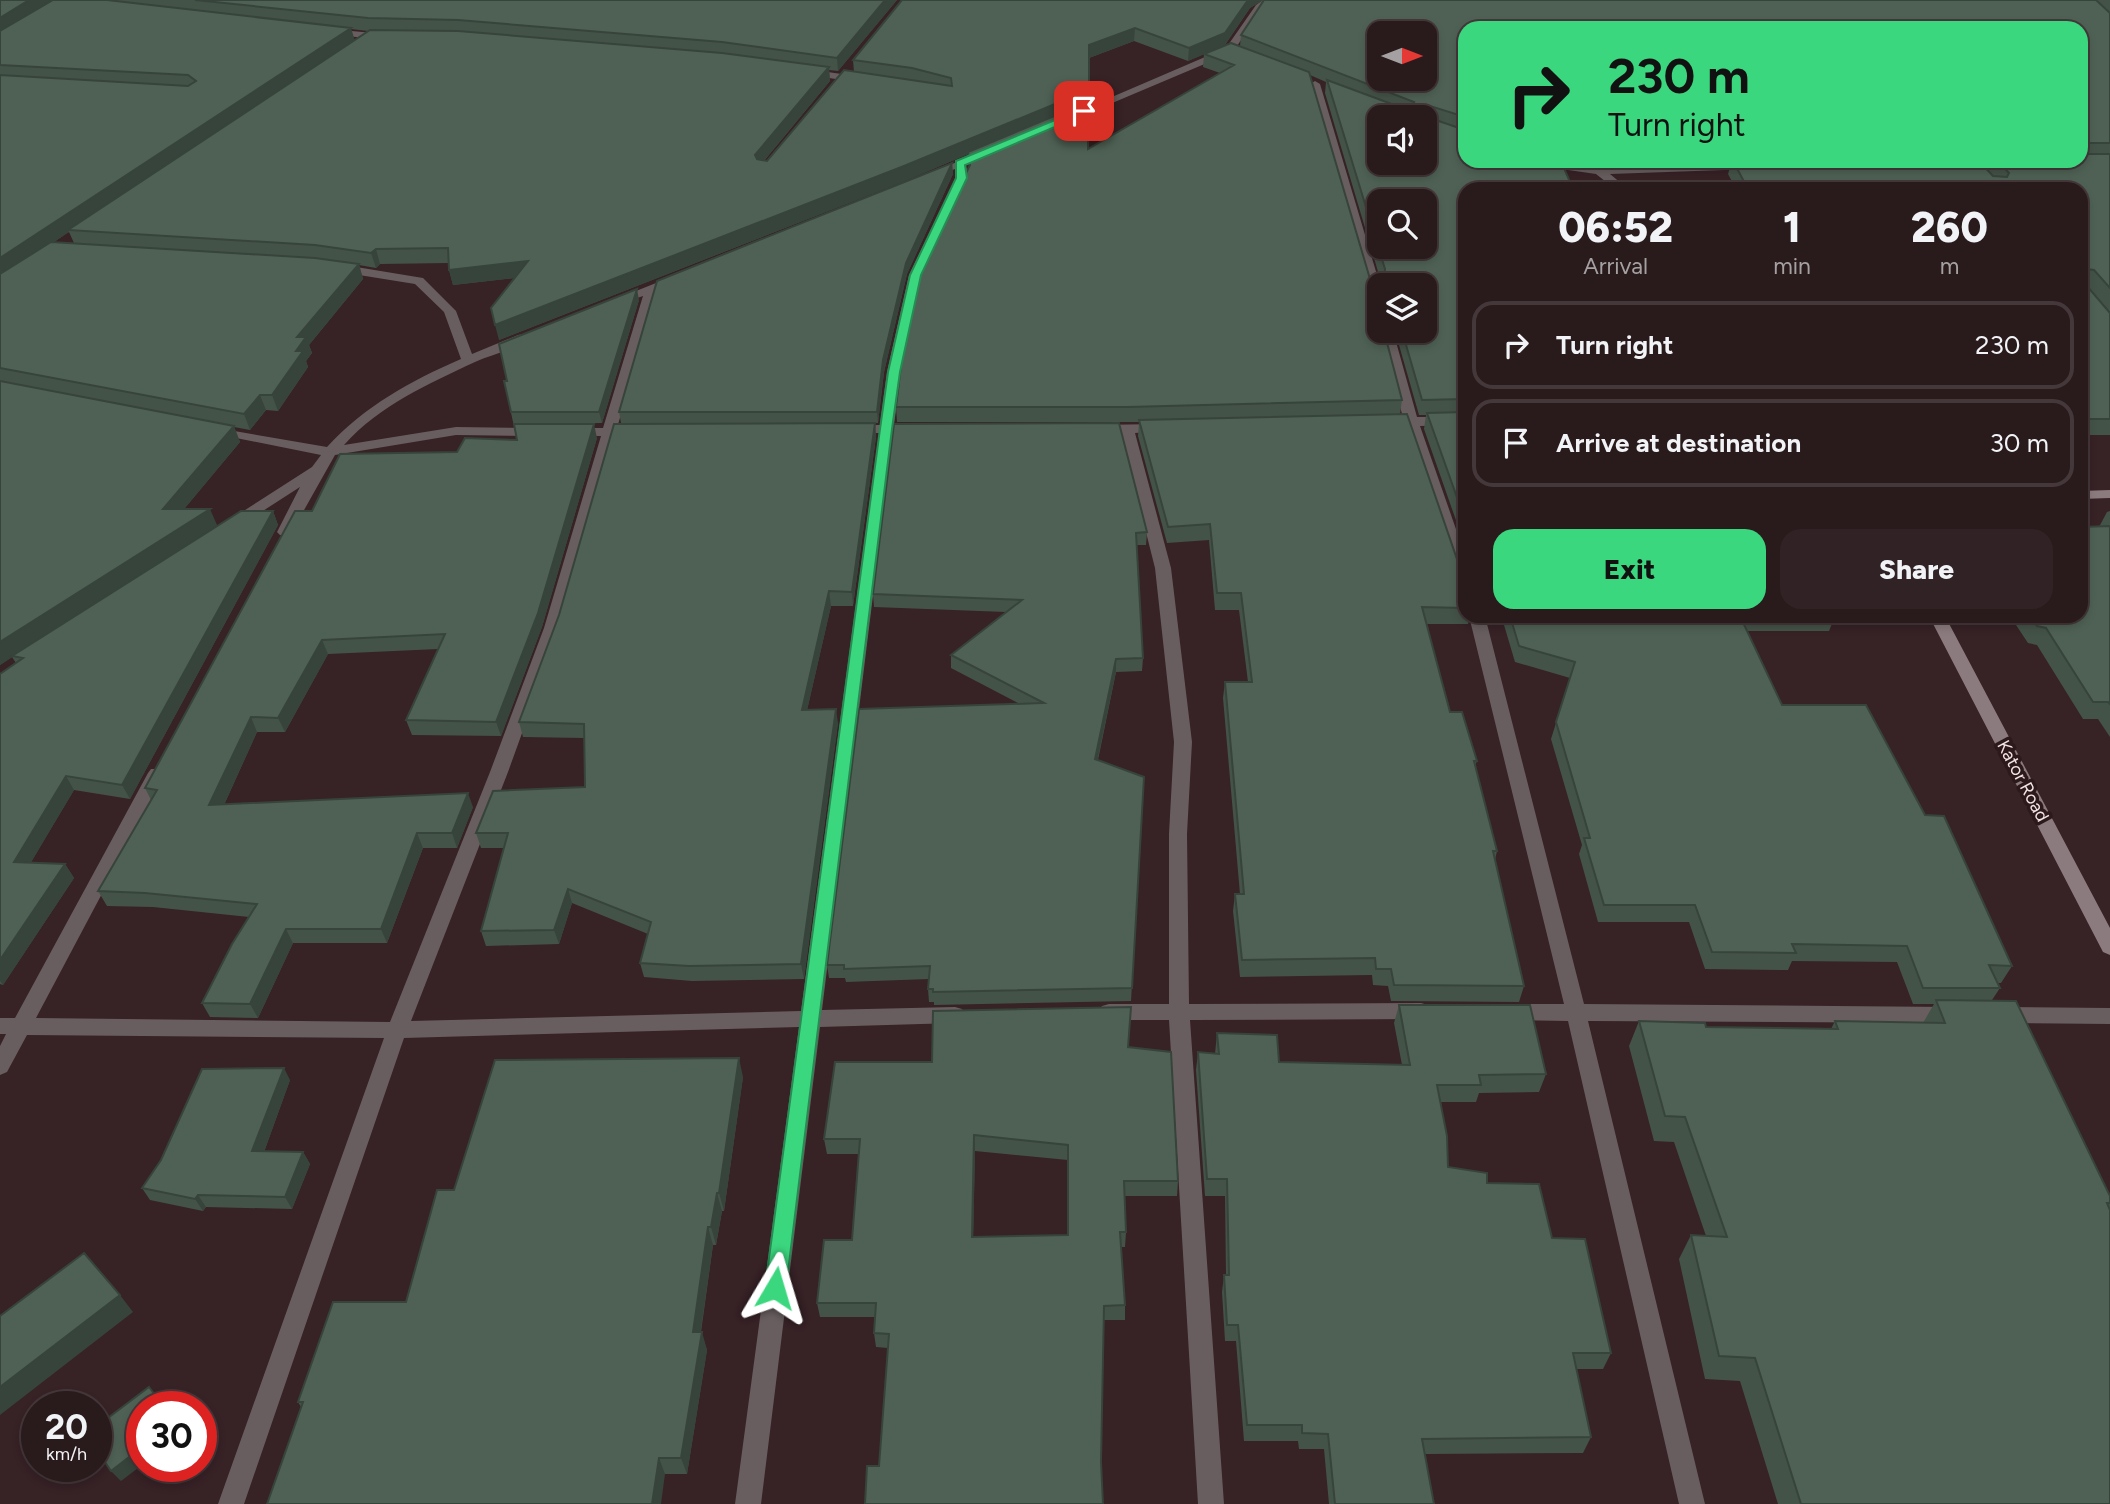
<!DOCTYPE html>
<html lang="en">
<head>
<meta charset="utf-8">
<style>
  body { margin:0; font-family:Figtree,sans-serif; background:#312325; color:#f1f3f6; height:100vh; display:flex; flex-direction:column; font-size:26px; white-space:nowrap }
  * { box-sizing:border-box; margin:0 }
  p { font-size:23px; color:#a5a1a3 }
  .icon { flex:none; width:38px; height:38px; fill:none; stroke:currentColor; stroke-width:2; stroke-linecap:round; stroke-linejoin:round }
  .map { position:relative; flex:1; overflow:hidden }
  .sheet { position:absolute; left:1458px; top:182px; width:630px; height:441px; display:flex; flex-direction:column; background:#291a1c; border-radius:21px; box-shadow:0 4px 10px #0003,0 0 0 2px #45383b }
  .sheet>* { flex:none }
  .guide { position:absolute; left:1458px; top:21px; width:630px; height:147px; border-radius:21px; box-shadow:0 4px 10px #0003,0 0 0 2px #45383b; background:#3bd77f; color:#111; overflow:hidden }
  .needle { width:46px; rotate:90deg }
  .fabs { position:absolute; left:1367px; top:21px; display:grid; gap:14px }
  .fabs a { display:grid; place-items:center; width:70px; height:70px; border-radius:14px; background:#291a1c; box-shadow:0 4px 10px #0003,0 0 0 2px #45383b; font-size:35px }
  .speed { position:absolute; left:21px; top:1391px; display:flex; gap:14px; font-size:35px; font-weight:700; text-align:center }
  .speed>* { display:grid; place-content:center; width:91px; height:91px; border-radius:50%; background:#291a1c; box-shadow:0 4px 10px #0003,0 0 0 2px #45383b; line-height:1 }
  .speed small { font-size:18px; font-weight:400 }
  .speed .limit { border:10px solid #d22; background:#fff; color:#111 }
  .pin { position:absolute; display:grid; place-items:center; width:60px; height:60px; color:#fff; margin:-30px; border-radius:14px; box-shadow:0 4px 10px #0006 }
  .me { position:absolute; width:77px; margin:-38px; rotate:7deg; stroke-linejoin:round; filter:drop-shadow(0 0 5px #0008) }
  .turn { display:flex; align-items:center; gap:24px; height:147px; padding:0 35px; font-size:32px }
  .turn .icon { width:91px; height:91px; stroke-width:2.5 }
  .turn b { display:block; font-size:49px; line-height:60px }
  .eta { display:flex; justify-content:space-evenly; align-items:center; height:119px; text-align:center }
  .eta b { font-size:42px; font-weight:800; line-height:49px }
  .button { display:flex; gap:14px; margin-top:auto; padding:14px 35px }
  .button a { flex:1; height:80px; border-radius:21px; background:#3bd77f; color:#111; font-size:28px; font-weight:800; line-height:80px; text-align:center }
  .button a+a { background:#312325; color:#f1f3f6 }
  ul { padding:0; list-style:none }
  li { display:flex; align-items:center; gap:21px; height:88px; margin:0 14px 10px; padding:0 21px; border:4px solid #45383b; border-radius:21px }
  li div { flex:1 }
  li b { display:block; font-size:26px }
  li em { font-style:normal }
  .map>svg:first-child { display:block }
  .lines { fill:none; stroke-linecap:round; stroke-linejoin:round }
  .street { fill:#685e5f; fill-rule:evenodd }
  .secondary { fill:#8c7b7e; fill-rule:evenodd }
  .wall { fill:#445348; fill-rule:evenodd }
  .shaded-wall { fill:#37443b }
  .building { fill:#4f6154; stroke:#37443b; stroke-width:2; fill-rule:evenodd }
  .route { fill:#3bd77f; stroke:#268c53; stroke-width:2 }
  .labels { text-anchor:middle; stroke-width:7; stroke-linejoin:round; paint-order:stroke }
  .street-label { font-size:18px; fill:#f2e3e5; stroke:#2c191c }
</style>
</head>
<body>
<div class="map">
<svg width="2110" height="1504" viewBox="0 0 2110 1504">
  <rect width="100%" height="100%" fill="#372226"/>
  <g class="lines">
    <!-- street -->
    <path class="street" d="M1263,0h11l-12,9 -29,43 -161,68 -9,-2 163,-70 30,-43z
      M329,29l56,5 5,3 -5,3 -59,-6v-4z
      M807,69l55,8 5,3 -5,3 -59,-9 -1,-2z
      M1315,81l5,3 60,201 -1,22 -6,-4 -63,-219z
      M990,148l5,3 -1,2 -28,12 2,13 -47,97 -20,97 -7,53h21l7,4 -7,4h-22l-71,577 133,-3 7,2 3,6 -3,6 -7,2 -135,4 -59,477h-26l64,-477 -395,11 -160,466h-26l166,-466 -357,-3 -20,37 -7,3v-29l6,-12h-6v-16h15l133,-245 3,-4h12l3,4 -130,245 354,4 100,-250 54,-144 57,-192h-29l-7,-4 7,-4h31l40,-132 -26,9 -6,-4 65,-26 4,1v6l-23,8 -40,138h18l7,4 -7,4h-20l-55,192 -52,144 -97,249 390,-10 78,-578h-27l-7,-4 7,-4h28l7,-53 22,-97 47,-97 -1,-9 -23,9 -6,-3z
      M1520,161h30l49,7 154,-5 6,3 -6,3 -143,5 18,15h-13l-19,-15 -70,-10z
      M1952,161h65l1,1 -6,3 -56,1 -4,-1z
      M338,264l85,14 33,33 16,43 46,-19 5,-1 6,4c-13,12 -37,16 -54,24 -47,22 -95,43 -131,83l112,-18 81,1 7,4 -7,4 -81,-1 -121,20 -45,80h-10l-3,-3 23,-45 -62,40h-10l-3,-3 3,-3 84,-54 9,-12 -110,-22v-6l116,20c38,-41 83,-66 134,-88l-17,-47 -29,-28 -81,-13 -2,-3z
      M1381,331h12l24,86h48v8l-45,1 45,129v28l-8,-5 -51,-152h-18l-7,-4 7,-4h15z
      M1160,424l7,4 -2,3 -30,2 36,135 21,174 -5,92 2,170 232,-1 7,2 3,6 -3,6 -7,2 -231,1 34,484h-26l-29,-484h-60l-7,-2 -3,-6 3,-6 7,-2h60v-170l5,-92 -19,-174 -34,-135h-24l-7,-4 7,-4z
      M1469,616h16l99,388 365,3 7,2 3,6 -3,6 -7,2 -361,-2 117,483h-26l-111,-483 -60,-1 -7,-2 -3,-6 3,-6 7,-2h56z
      M2002,1007l108,1v16l-108,-1 -7,-2 -3,-6 3,-6z"/>
    <!-- secondary -->
    <path class="secondary" d="M2110,490v8l-29,1v-8z
      M1929,616h16l165,312v27l-7,-3z"/>
  </g>
  <!-- wall -->
  <path class="wall" d="M0,0h897l-59,71 -9,-1 1,11 -66,80h3l87,-89 -1,-12 49,-60h361l-13,8 -25,37 15,1 1,-11 23,-35h846v312l-23,-27 23,28v122h-29v-246h-345l-8,-15 4,-13h247l8,9 3,-9h91v-133h-616v518l-41,-117 2,-14h-7l-24,-84h29v-46h-42l-57,-192 1,-11 -16,-7 69,256 23,69 -2,14 58,148 7,5v49h5l-2,8h-42l24,88 27,49 -2,5 22,85 -2,9 29,126 -5,16 -128,-1 -3,-15 -15,-1 -1,-10 -132,2 -7,-66 2,-17h5l-17,-196 2,-16h23l-9,-72h-24l-6,-70 -42,3 -29,-107 1,-14h-242l-1,-15 73,-240 -1,-13 -63,27 -406,159 16,-62 -62,7 -4,-15v-7l-69,1 -4,4 -17,-3 4,14 -54,66 3,8 -6,8 2,6 -30,44 -12,-1 -16,20 -16,-3 6,15 -56,67 33,16 -141,91 197,-105 5,14 -148,274 -56,-9 -43,72 34,2 9,14 -71,107 -3,-1v-310l16,-11 -4,-6 -12,8zM351,29l17,2 -14,9zM1134,41l54,20 16,-7 -1,13 17,6 -132,76 1,-91zM69,232l5,11 -20,-1 13,-9z
    M952,163l1,11 -46,100 -23,98 -6,51h-3l1,14 -23,169h-22l-24,104 31,13 -34,256 -112,2 -48,-4 -4,-14 8,-29 -76,-31 -13,41 -73,2 -5,-15 23,-83h-23l-5,-15 109,-46 -1,-49 -61,-1 -4,-15 40,-107 62,-192 -2,-11z
    M639,300l-37,123 -72,1 67,14 -55,189 -41,109 -89,-1 -6,-15 32,-71 -110,5 -43,78h-28l-33,73 249,2 -16,41h-34l-36,95h-94l-35,75 -48,-1 -8,-14 47,-86 -96,-10 -46,-1 -9,-15 53,-91 -6,-12 167,-277 145,-59 60,-12 -13,-59h3z
    M894,424l253,108 -1,13h-10l7,113 -1,13 -26,1 -18,88 46,17 -13,224 -197,4v-3h-5l-1,-13 1,-10 -83,3 -1,-4h-16l-2,-13 193,-261 -69,-36v-13l55,-43 -132,-5 -1,-13z
    M2110,511v226l-12,-18h-15l-46,-74 -9,-2 -18,-27h71l18,-89 8,-15z
    M1486,616h391l-1,1 -41,-1 -6,15h-82l35,74 143,110 87,151 -11,17h-4l3,5 -8,12 118,196v308h-332l-38,-123 -35,-2 -26,-120 12,-24 15,1 -32,-94 -20,-1 -25,-95 10,-25 67,6 125,2 4,-8 88,2 11,-19h-21l-16,-42 -105,-1 -4,9 -83,-1 -16,-47h-91l-19,-68 3,-9 -31,-106 19,-61 -55,-16 -11,-37h-14z
    M1399,1005l147,69 -7,18 -60,1 -3,9h-35l7,65 39,16 65,55 59,115 -8,16h-27l15,68 -8,16 -158,1 9,50h-105l-5,-55h-25l-1,-8h-54l-8,-100h-11l-3,-49 2,-17h2l-1,-79h-20l-9,-126 2,-18 17,2 2,-21 62,29 123,3 -8,-42z
    M1128,1047l50,134 -1,15h-53l2,36 -1,15h-4l4,58v15h-21l-225,146 9,-118 -12,-1 -2,-14 1,-16h-55l-3,-14 35,-63 7,-86h-32l-3,-15 108,-77zM975,1151l93,9v75l-95,2z
    M743,1077l-19,134h-2l-6,34h-3l-12,87 6,18 -20,124h-22l-364,-67 -3,-5 108,-100 48,-112z
    M290,1080l-26,72h39l7,12 -18,45 -86,-2 -3,4 -53,-11 -8,-12z"/>
  <!-- shaded-wall -->
  <path class="shaded-wall" d="M29,0h27l-56,34v-16z
    M885,0h12l-59,71 -1,-13z
    M1248,0h15l-13,8 -26,38 -36,15 1,-13z
    M351,28l4,13 -287,189 1,2 -69,46v-20z
    M1135,28l-1,13 -45,17v-13z
    M829,67l1,14 -73,88 -2,-14z
    M1089,90l-1,13 -183,78 -406,159 -4,-15z
    M1427,105l-3,14v-12z
    M952,163l1,11 -46,100 -23,98 -6,51 -1,-11 6,-52 23,-97z
    M376,249l4,15 -4,4 -5,-15z
    M528,261l3,15 -78,9 -4,-15z
    M359,264l4,15 -54,66 3,8 -6,8 2,6 -30,44 -6,-16 24,-44 1,-14z
    M637,289l2,11 -37,123 -3,-11z
    M260,395l6,15 -16,20 -6,-16z
    M875,423l1,14 -23,169 -1,-14z
    M594,424l3,14 -55,189 -41,109 -5,-14z
    M234,426l6,16 -69,83 -8,-16z
    M210,509l7,16 -217,140v-23z
    M273,511l5,14 -148,274 -8,-14z
    M829,591l2,15 -27,118 -2,-14z
    M322,640l6,14 -43,78 -7,-14z
    M1116,659v13l-21,100v-13z
    M836,709l2,14 -34,256 -3,-15z
    M251,717l6,15 -40,88 -8,-15z
    M66,776l8,14 -51,86 -9,-14z
    M468,793l5,14 -16,41 -5,-15z
    M417,833l6,15 -36,95 -6,-14z
    M65,864l9,14 -71,107 -3,-4v-21z
    M568,889l4,14 -13,41 -5,-14z
    M286,929l7,14 -35,75 -8,-14z
    M739,1058l4,19 -19,134 -5,-18z
    M284,1068l6,12 -30,83 -8,-12z
    M974,1135l1,16 -2,101 -1,-15z
    M303,1152l7,12 -18,45 -7,-12z
    M717,1193l5,18 -6,34 -5,-18z
    M198,1195l8,12 -3,4 -8,-12z
    M708,1227l5,18 -15,105 -5,-18z
    M120,1295l13,17 -133,103v-28z
    M702,1332l5,18 -20,124 -6,-16z
    M142,1447v18l-21,16 -10,-10z
    M659,1458l6,16 -4,30h-9z"/>
  <!-- building -->
  <path class="building" d="M0,0h29l-29,18z
    M53,0h54l244,28 -351,230v-183l188,11 8,-5 -8,-6 -188,-10v-34z
    M195,0h690l-48,58 -115,-16 -264,-22 -90,-2z
    M902,0h346l-23,33 -36,15 -54,-20 -46,17v45l-185,76 -409,159 -4,-17 37,-47 -79,9 -1,-22 -72,1 -5,4 -56,-8 -247,-15 302,-200 88,1 264,22 107,14 -74,88 2,4 10,2 77,-91 108,16 -1,-8 -39,-10 -59,-8z
    M1264,0h832l14,13v130h-29v-115h-616v89l-38,-12 -3,2v9l41,14v31h96l12,28h-108v210l-43,1 -20,-69h22v-46h-40l1,-16 -58,-189 70,26h15l2,-4 -173,-67zM1379,33h45v46h-45zM1379,117h45v46h-45zM1379,201h45v46h-45z
    M1231,43l78,29 64,217 6,3v39h5l18,69 -274,7h-232l6,-50 21,-96 47,-96 -2,-13 120,-50v47l146,-84 -30,-11z
    M2081,154h29v134l-16,-18 -8,-1v16l24,28v106h-29v-230h-333l-15,-28h246l14,15 14,1 2,-4 -11,-12h83z
    M952,163l-46,100 -23,97 -6,52h-258l38,-131z
    M51,242l264,16 44,6 -62,73h9l-10,14h7l-31,44h-12l-16,19 -244,-46v-94z
    M637,289l-38,123h-88l-7,-31h3l-8,-37z
    M0,381l234,45 -71,83h47l-210,133z
    M1465,412v108l-38,-107z
    M1407,414l51,148 7,5v41l-43,-1 28,105h12l15,49h-3l23,90h-4l31,135 -130,-1 -3,-16h-15l-1,-11 -133,2 -7,-66h9l-19,-212h27l-11,-89h-24l-7,-69 -42,3 -29,-107z
    M875,423l-23,169 -23,-1 -27,119 34,-1 -35,255 -112,2 -49,-3 11,-41 -83,-33 -14,41 -73,1 27,-98h-32l17,-42 92,-4 -1,-63 -65,-2 40,-107 55,-191z
    M1119,423l28,109 -11,1 7,125 -27,1 -21,100 49,18 -12,211 -199,4v-3h-5l2,-23 -86,3v-4h-17l32,-256 185,-6 -93,-48 71,-55 -149,-6 21,-170z
    M514,424h80l-56,189 -42,109 -90,-2 39,-86 -123,6 -44,78 -27,-1 -42,88 259,-12 -16,40h-35l-36,96h-95l-36,75 -48,-1 30,-59 25,-40 -112,-11 -47,-2 59,-101 -12,-2 150,-277h17l28,-57 117,-2 8,-14 52,2z
    M241,511h32l-151,274 -56,-9 -52,86 51,2 -65,96v-286l23,-16 -11,-2z
    M2110,526v178l-2,-2h-15l-47,-74 -9,-2 -7,-10h51v-89z
    M1510,616h230l42,89h84l59,110 19,1 68,150 -23,-1 11,23h-77l-16,-42 -115,-2 4,9 -84,-1 -17,-47h-91l-20,-67h6l-34,-116 19,-60 -56,-16z
    M1936,1000l80,1 94,195v7h-3l3,7v294h-309l-46,-146 -36,-2 -28,-121 36,2 -42,-120 -20,-1 -26,-95 66,2 1,4 132,2 -3,-8 110,2z
    M1399,1005h131l16,69 -67,1 2,10h-44l10,51 1,31 39,6v10l52,1 13,54 33,1 26,114h-38l18,84 -169,2 12,65h-99l-7,-70 -26,-1v-8h-55l-9,-100h-11l-3,-50h5l-2,-96h-20l-9,-127 21,2 -2,-21 60,2 2,27 131,3z
    M1131,1007l-3,40 43,5 7,129h-54l2,51h-6l5,73 -21,1 -3,156 2,42h-238l2,-38h12l10,-132 -15,-1 2,-30h-59l7,-63h28l8,-101h-36l11,-77h97l1,-51zM974,1135l94,10v90l-96,2z
    M739,1058l-20,135h-2l-6,34h-3l-15,105h9l-21,126h-22l-7,46h-385l36,-102h-5l35,-100h73l31,-112h17l41,-130z
    M284,1068l-32,83 51,1 -18,45 -87,-2 -3,4 -53,-11 19,-28 41,-91z
    M84,1253l36,42 -120,92v-71z
    M149,1387l15,20h-22v40l-31,24 -15,-22v-22z"/>
  <!-- route -->
  <path class="route" d="M1084,108l5,3 -1,2 -123,52 2,13 -46,97 -21,97 -8,57 -106,859 -3,7 -8,3 -7,-3 -3,-7 115,-859 8,-57 22,-97 46,-97v-17z"/>
  <g class="labels">
    <!-- street labels -->
    <g class="street-label">
      <text transform="translate(2023 781) rotate(62)" y="6">Kator Road</text>
    </g>
  </g>
</svg>
<div class="fabs">
<a><svg class="needle" viewBox="-14 -14 28 28"><path d="M0-13l5 13h-10z" fill="#e53935"/><path d="M0 13l5-13h-10z" fill="#a5a1a3"/></svg></a>
<a><svg class="icon" aria-label="sound" viewBox="0 0 24 24"><path d="M4 9h4l5-4v14l-5-4H4zM17 9q2 3 0 6"/></svg></a>
<a><svg class="icon" aria-label="search" viewBox="0 0 24 24"><circle cx="10" cy="10" r="6"/><path d="M15 15l6 6"/></svg></a>
<a><svg class="icon" aria-label="layers" viewBox="0 0 24 24"><path d="M12 4l9 5-9 5-9-5zM3 14l9 5 9-5"/></svg></a>
</div>
<div class="speed"><div>20<small>km/h</small></div><div class="limit">30</div></div>
<div class="pin" style="left:1084px;top:111px;background:#d93025"><svg class="icon" aria-label="arrive" viewBox="0 0 24 24"><path d="M6 21V4h12l-3 4 3 4H6"/></svg></div>
<svg class="me" style="left:775px;top:1288px" viewBox="-20 -20 40 40"><path d="M0-17L14 15 0 8-14 15z" fill="#3bd77f" stroke="#fff" stroke-width="4"/></svg>
<div class="guide">
<div class="turn"><svg class="icon" aria-label="right" viewBox="0 0 24 24"><path d="M7 20v-9h11M14 6l5 5-5 5"/></svg><div><b>230 m</b>Turn right</div></div>
</div>
<section class="sheet">
<div class="eta">
<div><b>06:52</b><p>Arrival</p></div>
<div><b>1</b><p>min</p></div>
<div><b>260</b><p>m</p></div>
</div>
<ul>
<li><svg class="icon" aria-label="right" viewBox="0 0 24 24"><path d="M7 20v-9h11M14 6l5 5-5 5"/></svg><div><b>Turn right</b></div><em>230 m</em></li>
<li><svg class="icon" aria-label="arrive" viewBox="0 0 24 24"><path d="M6 21V4h12l-3 4 3 4H6"/></svg><div><b>Arrive at destination</b></div><em>30 m</em></li>
</ul>
<div class="button"><a>Exit</a><a>Share</a></div>
</section>
</div>
</body>
</html>
